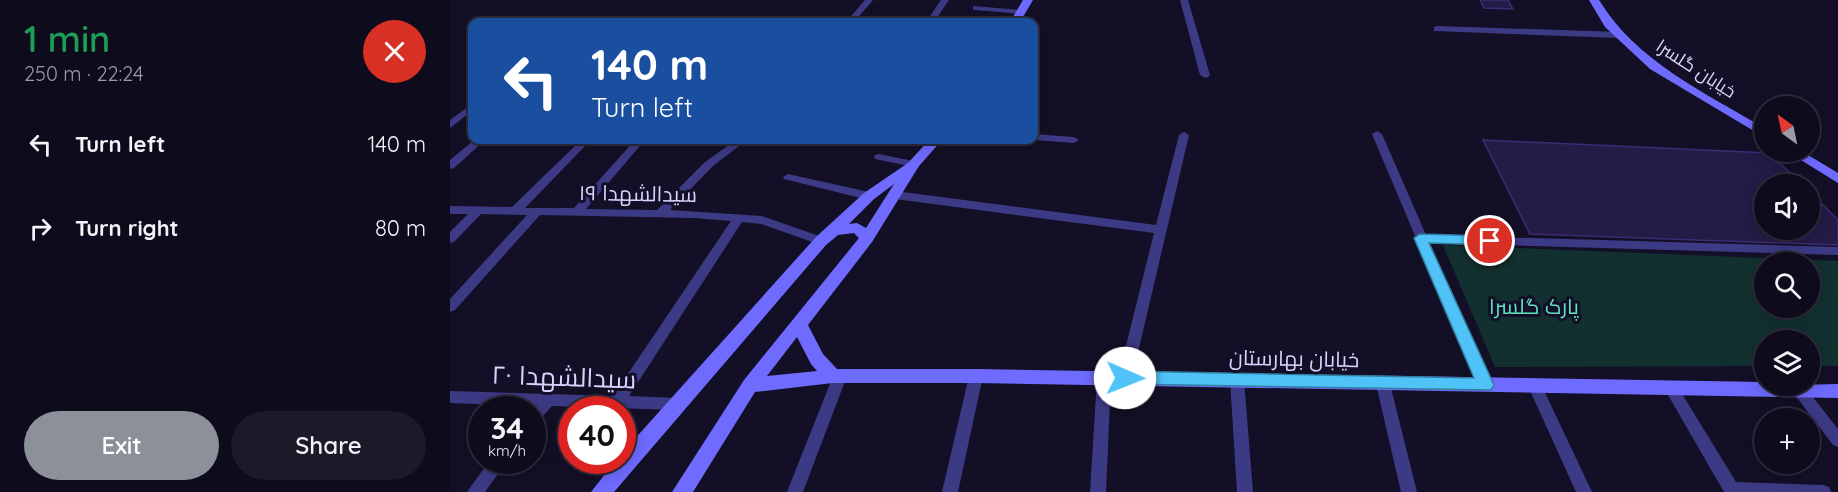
<!DOCTYPE html>
<html lang="en">
<head>
<meta charset="utf-8">
<style>
  body { margin:0; font-family:Quicksand,Cairo,sans-serif; background:#1c1929; color:#f1f3f6; height:100vh; display:flex; flex-direction:column; font-size:22px; white-space:nowrap }
  * { box-sizing:border-box; margin:0 }
  p { font-size:20px; color:#9b9ba3 }
  .icon { flex:none; width:33px; height:33px; fill:none; stroke:currentColor; stroke-width:2; stroke-linecap:round; stroke-linejoin:round }
  .map { position:relative; flex:1; overflow:hidden }
  .panel { display:flex; flex-direction:column; background:#0e0b1c; width:450px }
  .panel>* { flex:none }
  .hud { position:absolute; left:18px; top:18px; width:570px; height:126px; border-radius:12px; box-shadow:0 3px 15px #0003,0 0 0 2px #2e2b3b; background:#1a4fa0; color:#fff; overflow:hidden }
  .needle { width:39px; rotate:327deg }
  .fabs { position:absolute; left:1304px; top:96px; display:grid; gap:12px }
  .fabs a { display:grid; place-items:center; width:66px; height:66px; border-radius:50%; background:#0e0b1c; box-shadow:0 3px 15px #0003,0 0 0 2px #2e2b3b; font-size:30px }
  .speed { position:absolute; left:18px; top:396px; display:flex; gap:12px; font-size:30px; font-weight:700; text-align:center }
  .speed>* { display:grid; place-content:center; width:78px; height:78px; border-radius:50%; background:#0e0b1c; box-shadow:0 3px 15px #0003,0 0 0 2px #2e2b3b; line-height:1 }
  .speed small { font-size:15px; font-weight:400 }
  .speed .limit { border:9px solid #d22; background:#fff; color:#111 }
  .pin { position:absolute; display:grid; place-items:center; width:51px; height:51px; color:#fff; margin:-26px; border:3px solid #fff; border-radius:50%; box-shadow:0 2px 6px #0007 }
  .me { position:absolute; width:66px; margin:-33px; rotate:91deg; stroke-linejoin:round; filter:drop-shadow(0 0 4px #0008) }
  .turn { display:flex; align-items:center; gap:21px; height:126px; padding:0 24px; font-size:27px }
  .turn .icon { width:78px; height:78px; stroke-width:2.5 }
  .turn b { display:block; font-size:42px; line-height:51px }
  .round { display:grid; place-items:center; flex:none; width:63px; height:63px; border-radius:32px; background:#1c1929 }
  .headline { display:flex; align-items:center; justify-content:space-between; height:102px; padding:0 24px }
  h1 { font-size:36px; font-weight:600; line-height:45px; color:#1e9e55 }
  .primary-button { display:flex; gap:12px; margin-top:auto; padding:12px 24px }
  .primary-button a { flex:1; height:69px; border-radius:36px; background:#8c9099; color:#fff; font-size:24px; font-weight:600; line-height:69px; text-align:center }
  .primary-button a+a { background:#1c1929; color:#f1f3f6 }
  ul { padding:0; list-style:none }
  li { display:flex; align-items:center; gap:18px; height:84px; padding:0 24px }
  li div { flex:1 }
  li b { display:block; font-size:22px }
  li em { font-style:normal }
  main { display:flex; flex:1; min-height:0 }
  .map>svg:first-child { display:block }
  .green { fill:#12302f; fill-rule:evenodd }
  .building { fill:#241b47; stroke:#3b2d73; stroke-width:1.5 }
  .lines { fill:none; stroke-linecap:round; stroke-linejoin:round }
  .street { fill:#3d3a85; fill-rule:evenodd }
  .secondary { fill:#6f6bff; fill-rule:evenodd }
  .route { fill:#4fc3f7; stroke:#337fa1; stroke-width:1.5 }
  .labels { text-anchor:middle; stroke-width:6; stroke-linejoin:round; paint-order:stroke }
  .far-street-label { font-size:18px; fill:#d9d4ff; stroke:#130f26 }
  .street-label { font-size:21px; fill:#d9d4ff; stroke:#130f26 }
  .park-label { font-size:21px; fill:#5fe0c0; stroke:#130f26 }
  .near-street-label { font-size:26px; fill:#d9d4ff; stroke:#130f26 }
</style>
</head>
<body>
<main>
<section class="panel">
<div class="headline"><div><h1>1 min</h1><p>250 m · 22:24</p></div><a class="round" style="background:#d93025;color:#fff"><svg class="icon" aria-label="close" viewBox="0 0 24 24"><path d="M6 6l12 12M18 6L6 18"/></svg></a></div>
<ul>
<li><svg class="icon" aria-label="left" viewBox="0 0 24 24"><path d="M17 20v-9H6M10 6l-5 5 5 5"/></svg><div><b>Turn left</b></div><em>140 m</em></li>
<li><svg class="icon" aria-label="right" viewBox="0 0 24 24"><path d="M7 20v-9h11M14 6l5 5-5 5"/></svg><div><b>Turn right</b></div><em>80 m</em></li>
</ul>
<div class="primary-button"><a>Exit</a><a>Share</a></div>
</section>
<div class="map">
<svg width="1388" height="492" viewBox="0 0 1388 492">
  <rect width="100%" height="100%" fill="#130f26"/>
  <!-- green -->
  <path class="green" d="M993,245l395,16v105h-29v-26h-45v26l-269,1zM1314,262h45v46h-45z"/>
  <!-- building -->
  <path class="building" d="M1030,0h28l5,9 -29,-1z
    M1033,140l286,13 33,31h-38v46h45v-39l29,29v25l-308,-11z"/>
  <g class="lines">
    <!-- street -->
    <path class="street" d="M415,0h8l-19,22h-8z
      M491,0h8l-15,22h-8z
      M730,0h8l22,75 -2,2 -3,1 -5,-3z
      M523,6l48,4 4,2 -4,2 -45,-4h-3z
      M987,26l182,6 4,3 -4,3 -185,-7v-4z
      M22,104v7l-22,17v-8z
      M927,131l5,3 44,101 412,12v8l-408,-12 62,142 -2,4 -5,2 -5,-2 -2,-4 -106,-251z
      M734,132l5,3 -57,243 -2,4 -5,2 -5,-2 -2,-4 36,-145 -259,-34 -6,-4 6,-4 261,34 23,-90z
      M584,134l40,3 5,3 -5,3 -40,-3h-2h2z
      M24,140h11l-31,28 -4,1v-9z
      M131,140h10l-66,68h49l61,-68h10l-59,69 71,1 48,-48 31,-22h11l-34,26 -43,44 92,6 63,22 2,3 -6,4 -60,-21 -19,-2 -113,174 48,2 5,2 2,4 -2,4 -5,2 -125,-4 -15,17 -5,2 -1,-15 3,-4 -84,-3v-12l163,5 118,-175 -37,-3 -154,-3 -85,95 -5,2v-13l77,-84 -46,-1 -27,28 -4,1v-11l18,-18h-18v-8l62,1z
      M466,140h19l3,2 -5,3 -16,-3z
      M429,154l39,8 1,2 -5,3 -39,-8 -1,-2 1,-2z
      M338,174l81,18 6,4 -6,4 -85,-21 -1,-2z
      M390,370l5,2 2,4 -44,116h-16l46,-116 2,-4z
      M526,370l5,2 2,4 -25,116h-16l27,-116 2,-4z
      M654,373l5,2 2,4 -5,113h-16l7,-113 2,-4z
      M787,374l5,2 2,4 9,112h-16l-7,-112 2,-4z
      M933,378l5,2 2,4 27,108h-16l-25,-108 2,-4z
      M1085,380l5,2 52,110h-16l-48,-106 2,-4z
      M1221,382l5,2 60,98 87,3 6,2 2,5h-107l-60,-104 2,-4z
      M1349,386l6,1 33,42v18l-5,-2 -38,-50 -2,-4 2,-4z
      M40,460h18l-23,32h-18z"/>
    <!-- secondary -->
    <path class="secondary" d="M573,0h10l-13,22h-10z
      M1139,0h10c37,61 105,92 165,128v9l-114,-68 -45,-42z
      M479,140h13l-23,26 -47,76 -64,83 15,29 14,15h139l788,13v4l74,-2v14l-862,-15h-143l-78,9 -62,100h-21l72,-112 115,-142 -5,-5 -16,2 -12,10 -212,247h-23l25,-32h6v-7l194,-216 48,-44 44,-30zM444,184l-28,44 -9,-5 -8,1 25,-25zM347,337l14,27 6,7 -50,5z
      M1338,152h15l35,21v10z"/>
  </g>
  <!-- route -->
  <path class="route" d="M970,234l70,2 7,5 -7,4 -61,-2 65,142 -3,5 -366,-6 -6,-2 -2,-4 2,-5 6,-2 349,7 -60,-140z"/>
  <g class="labels">
    <!-- far-street labels -->
    <g class="far-street-label">
      <text transform="translate(1246 69) rotate(33)" y="6">خیابان گلسرا</text>
    </g>
    <!-- street labels -->
    <g class="street-label">
      <text transform="translate(188 194) rotate(1)" y="7">سیدالشهدا ۱۹</text>
      <text transform="translate(844 359) rotate(1)" y="7">خیابان بهارستان</text>
    </g>
    <!-- park labels -->
    <g class="park-label">
      <text x="1084" y="314">پارک گلسرا</text>
    </g>
    <!-- near-street labels -->
    <g class="near-street-label">
      <text transform="translate(114 377) rotate(2)" y="9">سیدالشهدا ۲۰</text>
    </g>
  </g>
</svg>
<div class="fabs">
<a><svg class="needle" viewBox="-14 -14 28 28"><path d="M0-13l5 13h-10z" fill="#e53935"/><path d="M0 13l5-13h-10z" fill="#9b9ba3"/></svg></a>
<a><svg class="icon" aria-label="sound" viewBox="0 0 24 24"><path d="M4 9h4l5-4v14l-5-4H4zM17 9q2 3 0 6"/></svg></a>
<a><svg class="icon" aria-label="search" viewBox="0 0 24 24"><circle cx="10" cy="10" r="6"/><path d="M15 15l6 6"/></svg></a>
<a><svg class="icon" aria-label="layers" viewBox="0 0 24 24"><path d="M12 4l9 5-9 5-9-5zM3 14l9 5 9-5"/></svg></a>
<a>+</a>
</div>
<div class="speed"><div>34<small>km/h</small></div><div class="limit">40</div></div>
<div class="pin" style="left:1040px;top:241px;background:#d93025"><svg class="icon" aria-label="arrive" viewBox="0 0 24 24"><path d="M6 21V4h12l-3 4 3 4H6"/></svg></div>
<svg class="me" style="left:675px;top:378px" viewBox="-20 -20 40 40"><circle r="19" fill="#fff"/><path d="M0-13L10 11 0 6-10 11z" fill="#4fc3f7"/></svg>
<div class="hud">
<div class="turn"><svg class="icon" aria-label="left" viewBox="0 0 24 24"><path d="M17 20v-9H6M10 6l-5 5 5 5"/></svg><div><b>140 m</b>Turn left</div></div>
</div>
</div>
</main>
</body>
</html>
